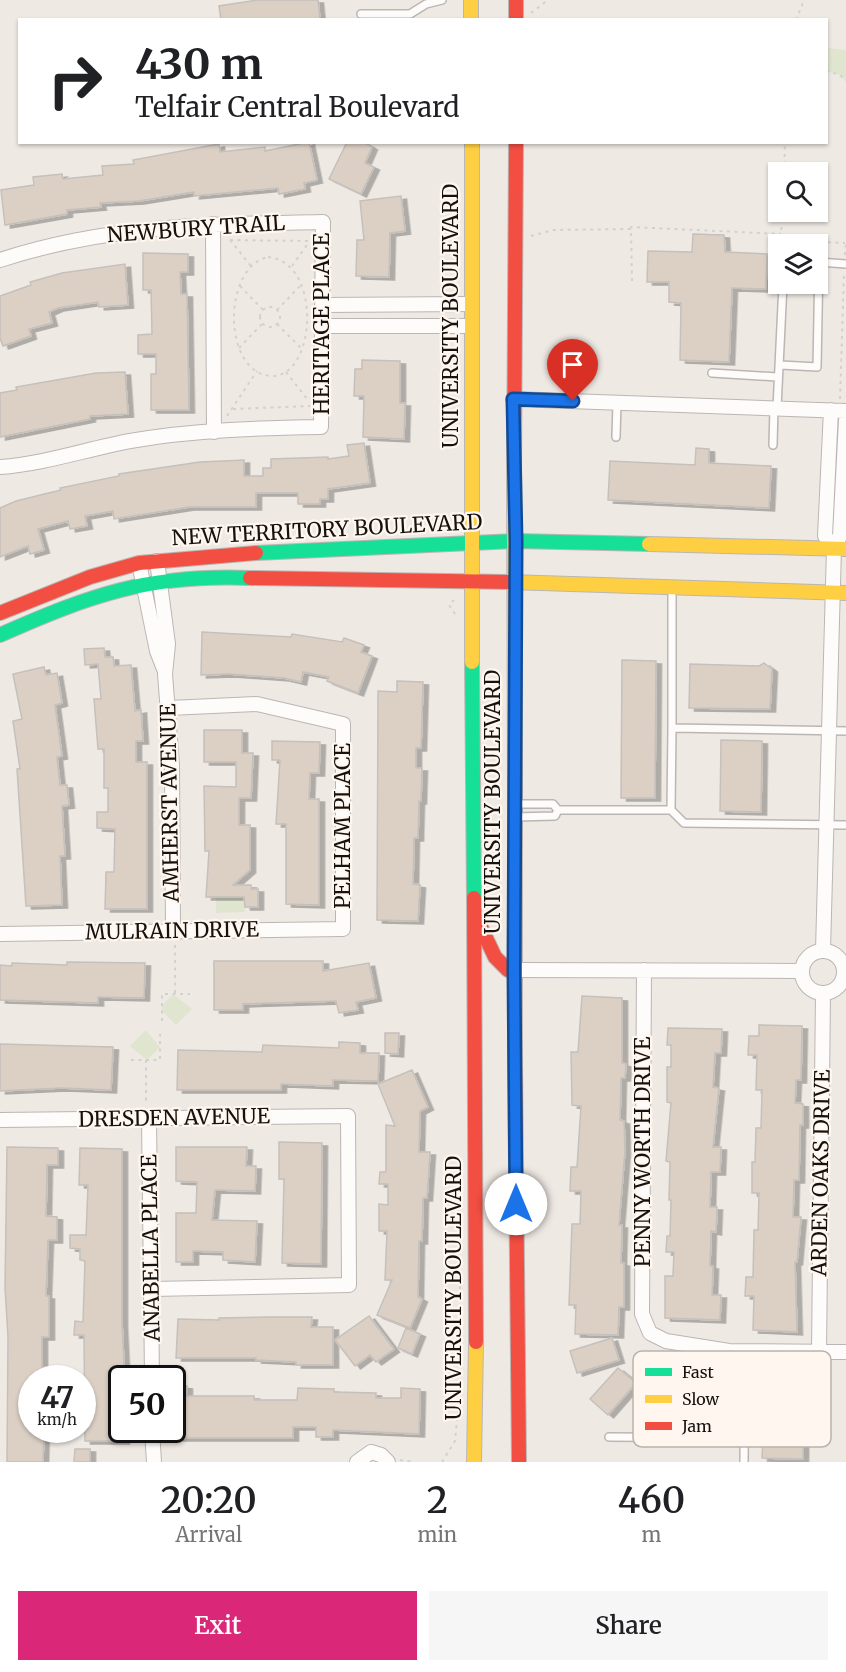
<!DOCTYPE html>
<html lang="en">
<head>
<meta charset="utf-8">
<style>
  body { margin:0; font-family:Merriweather,serif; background:#f6f6f6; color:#202124; height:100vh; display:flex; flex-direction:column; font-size:22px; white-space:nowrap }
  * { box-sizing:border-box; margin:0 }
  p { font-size:20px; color:#757577 }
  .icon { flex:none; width:33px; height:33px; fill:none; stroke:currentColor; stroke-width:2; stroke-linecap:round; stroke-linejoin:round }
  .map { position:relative; height:1462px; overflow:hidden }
  .drawer { display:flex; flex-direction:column; background:#fff; flex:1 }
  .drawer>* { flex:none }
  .hud { position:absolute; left:18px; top:18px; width:810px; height:126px; border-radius:0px; box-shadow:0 2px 4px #0004; background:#fff; color:#202124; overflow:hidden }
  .tools { position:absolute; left:768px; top:162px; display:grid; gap:12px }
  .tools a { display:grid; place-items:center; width:60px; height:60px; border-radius:0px; background:#fff; box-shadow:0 2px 4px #0004; font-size:30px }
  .speed { position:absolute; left:18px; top:1365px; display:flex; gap:12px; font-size:30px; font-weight:700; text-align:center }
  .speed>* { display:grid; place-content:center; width:78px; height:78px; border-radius:50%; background:#fff; box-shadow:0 2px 4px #0004; line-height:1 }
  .speed small { font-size:15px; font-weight:400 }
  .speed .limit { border:3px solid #111; border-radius:9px; background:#fff; color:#111 }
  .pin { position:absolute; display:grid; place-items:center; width:51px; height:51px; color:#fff; margin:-62px -26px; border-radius:50% 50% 50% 0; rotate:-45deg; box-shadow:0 0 6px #0007 }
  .pin .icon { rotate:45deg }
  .me { position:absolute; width:66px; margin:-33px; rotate:0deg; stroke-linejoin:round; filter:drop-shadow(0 0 4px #0008) }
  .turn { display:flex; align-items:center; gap:21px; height:126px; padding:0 18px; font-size:27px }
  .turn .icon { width:78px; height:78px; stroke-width:2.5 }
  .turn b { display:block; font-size:42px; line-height:51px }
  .eta { display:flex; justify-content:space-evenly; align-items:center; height:102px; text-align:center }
  .eta b { font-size:36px; font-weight:600; line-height:42px }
  .button { display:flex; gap:12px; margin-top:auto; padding:12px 18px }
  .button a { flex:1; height:69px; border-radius:0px; background:#db2777; color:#fff; font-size:24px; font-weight:600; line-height:69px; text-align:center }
  .button a+a { background:#f6f6f6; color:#202124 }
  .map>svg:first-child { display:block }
  .green { fill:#e0e5cf }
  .building { fill:#dcd0c5; stroke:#c5c0bc; stroke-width:1.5; filter:url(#shadow) }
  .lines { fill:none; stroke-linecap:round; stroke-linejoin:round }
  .lane-casing { stroke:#bbb6b3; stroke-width:10 }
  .street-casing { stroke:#bbb6b3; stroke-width:16 }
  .fast-casing { stroke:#bbb6b3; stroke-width:16 }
  .slow-casing { stroke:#bbb6b3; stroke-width:16 }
  .jam-casing { stroke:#bbb6b3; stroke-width:16 }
  .path { stroke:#d3d1d0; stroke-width:2; stroke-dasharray:3 4.5; stroke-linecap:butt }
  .lane { stroke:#fdfcfb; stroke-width:7 }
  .street { stroke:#fdfcfb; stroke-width:14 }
  .fast { stroke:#16e098; stroke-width:14 }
  .slow { stroke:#ffcf43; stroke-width:14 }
  .jam { stroke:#f24e42; stroke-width:14 }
  .route-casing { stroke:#114b97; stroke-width:15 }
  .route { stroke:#1a73e8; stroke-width:10 }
  .labels { text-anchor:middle; stroke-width:4.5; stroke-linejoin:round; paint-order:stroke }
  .street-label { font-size:21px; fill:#15110e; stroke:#fff7ef }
  .key { fill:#fff7ef; stroke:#b9b2ac; stroke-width:1.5 }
  .key-label { font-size:16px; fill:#15110e }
</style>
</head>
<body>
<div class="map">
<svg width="846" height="1462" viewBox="0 0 846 1462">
  <defs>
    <filter id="shadow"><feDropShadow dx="5.5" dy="3" stdDeviation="0" flood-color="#0004"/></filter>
  </defs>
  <rect width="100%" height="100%" fill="#efe9e4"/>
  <!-- green -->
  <path class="green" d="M827,48l19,2v31l-6,-6 -13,-4z
    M216,897h28l1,15 -29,1z
    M173,994l19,15 -16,16 -14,-14v-5z
    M146,1030l14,17 -13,13 -17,-14z"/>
  <!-- building -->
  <path class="building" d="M257,0h61l2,20h-99l-2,-14z
    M309,142l8,38 -13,3 1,6 -26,5 -1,-6 -84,8v-4l-55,9 -39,2 1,4 -34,3v4l-62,11 -4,-35 33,-5 -1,-8 29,-3 1,5 40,-4 -1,-9 32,-2 -1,-4 86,-16 1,8 45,-5v4z
    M347,142h17l8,5 -7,16 9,4 -13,27 -32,-15z
    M401,196l4,35 -15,2 -1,44 -33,-1 1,-36h7l-4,-39z
    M693,234l31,1 1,17 42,2 -1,35 -34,-1 -3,74 -49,-2 1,-57 -12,-1v-20h-22l1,-31 44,1z
    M143,253l45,1v18h-8l1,22h6l2,116h-38v-36h5v-20h-18v-19l14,-1 -1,-44h-8z
    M125,264l3,41 -29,2 -1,-5 -40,6 -9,4 3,11 -23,6 2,7 -28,10 -3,-8v-42l31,-11 -1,-3 32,-9z
    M362,360l38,1v42h5l-1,36 -41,-2 1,-41h-10l1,-27h7z
    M125,372l3,42 -38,2v3l-90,18v-44l17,-3 -1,-3 80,-14z
    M364,443l6,40 -42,6v10h-8v5h-22v-11h-42v14h-67l-75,12 -1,-8 -28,5 2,10 -17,3 -2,-8 -30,8 6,21 -14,4 -2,-8 -28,11v-49l16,-7 45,-11 -1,-2 59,-12v-2l81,-12 44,-2v16h19v-8h8v-9l57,-2v2l21,-3 -2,-11z
    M696,448l13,1v14l62,3 -2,42 -161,-8 2,-39 85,4z
    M202,632l89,5 1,-3 50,8 2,-4 20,7 -3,7 11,4 -14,37 -31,-12 2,-4 -26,-5 -2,10 -17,-4 -55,-4 -28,1z
    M104,648l1,9h8l1,9 17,-1 4,46 6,-1 2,31h-7v21h11v147h-42l1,-37h8l1,-43 -18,-1v-16h11v-24h-4v-39h-6l-4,-50h7l-3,-35 -13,1 -1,-16z
    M622,660l34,1 -1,137h-34z
    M764,663l8,6 -2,40 -81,-1 1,-44 69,2z
    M44,667l2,8 11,-2 5,30 -7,2 7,51 -5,1 3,28h7l2,20 -7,1 3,50h-5l2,49 -36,1 -9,-137h3l-7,-48 9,-2 -9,-45z
    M397,681l26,1 -2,66h-5v20h6l-1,33h-2l-1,37h-4l-1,46 7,1 -2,36 -41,-1 1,-229 19,1z
    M204,730h38v23h11l-2,45h-12v27h11v45l-17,15h18v4h7v18h-13l-1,-10h-38l3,-46h-4l-1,-65 32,1v-25h-32z
    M721,740l41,1 -1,71 -41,-1z
    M272,741l48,1 -1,31h-9l-1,26h10v106l-33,-1v-80h-10l4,-64h-8z
    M214,961h109v10l46,-8 7,35 -20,4 2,8 -19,3 -3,-12 -93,3v6h-29z
    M67,962l78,1 -1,35 -46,-1v6l-98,-3v-35l12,1v-3l55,2z
    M582,996l40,2v65l4,1 -1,14h-4l-1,42 4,1 1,29 -6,75h3l-1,38h3v44h-5l-1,28 -43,-1 1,-29h-7l3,-81h8l1,-33h-11l1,-24h6l4,-61 -9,-1 -1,-53h7z
    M759,1025l43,1 -1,54h-5l-1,23 8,1v21h-3l-1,55h-5l-1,37h8l-4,45h-2l2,70 -44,-2 1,-34h-9l1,-19h7l1,-47h4l1,-37h-7v-31h3l1,-34h5l1,-38h-6l1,-35h-9l1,-19h10z
    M668,1028l54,1 -1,24h-6l-2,34 6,1 -6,59h8l-1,25h-9l-1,35h7l-1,25 -5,-1 -1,35h3l-1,29h9l-1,25 -55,-2v-42h8l1,-24h-8l1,-16h3l1,-36h-2l1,-38 -4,-1 5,-58 -4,-1v-35h4v-22h-4z
    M385,1033h14l-1,21 -13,-1z
    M339,1042l21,1v10h19l-1,28 -45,-1v6l-52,-2v6h-104l1,-40 84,2 1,-7 76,3z
    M0,1044l113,3 -2,43 -50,-2 -61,3z
    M412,1070l16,37 -8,4 -1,41h11l-3,46h-4l-1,43h-3l-1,56 4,2 -12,29 -33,-13 15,-35h-7l2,-49h-8v-27l9,1v-21h-9l1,-12h6v-47l9,1 -17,-42z
    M279,1142l43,1 -1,121 -39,-1 2,-84h-5z
    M7,1147l51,1v17h-11l-1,51 11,1v23h-9l-2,56h3v41h-7v30h9v11h-19v52h12l-1,32h-36l1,-125 -3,-49z
    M176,1147h71l-1,19h10l-1,25 -40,-1 -3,30 45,1 -2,41 -32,-2v-8l-30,-1v11h-17v-49h20l1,-31 -21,-1z
    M80,1148l42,1v174l2,42v13h-2v52h2v11h-39l-1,-106h-10l1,-14 8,1 2,-61 -5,-1v-11l-10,-1v-13h16l2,-50h-9z
    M369,1316l25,33 -18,13 -6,-7 -15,11 -20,-26z
    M268,1317h44l-1,10h22v38h-37v-3l-40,-2v-2h-80l2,-39 41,1v-2z
    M406,1328l14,6 -8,20 -14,-6z
    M612,1338l7,22 -42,13 -7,-22z
    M618,1368l18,15 -28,32 -18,-16z
    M766,1380l38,1 -1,78 -41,-1z
    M177,1385l10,1v10h67v4h43l1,-12 36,1v3l42,1v5h25v-10l19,1 -1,45 -86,-4v7h-17v-10h-23v11h-116z
    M75,1449h15v13h-16z"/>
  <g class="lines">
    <defs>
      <path id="lane" d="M361,14h49l16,-10 16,-4
        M818,262l28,2
        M781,365l36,2 2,-105
        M712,373l65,4
        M777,408l6,-124
        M616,437l1,-35
        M773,445l1,-37
        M672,587v141l174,3
        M515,804h38l5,6
        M671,810l1,-82
        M515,817l40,-1 3,-6h113l13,13 162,2
        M609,1437l135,1
        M744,1462l1,-110"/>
      <path id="street" d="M213,224l1,208
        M0,260c107,-35 211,-36 323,-38l-2,205c-63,1 -128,3 -191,14 -43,8 -86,23 -130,26
        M322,305l149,-1
        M322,326h150
        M513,399l333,12
        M831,410l-6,126 9,12
        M157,561l11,83 -3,30 7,91 1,167
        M139,563l18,88 7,18
        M0,934l343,-5v-205l-86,-20 -88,4
        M823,950l11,-402 6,-12 6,-116
        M802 972a21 21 0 1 1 42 0a21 21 0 1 1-42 0Z
        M514,970l288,1
        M644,970l-2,344 8,19 16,8 63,10 117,1
        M149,1118l3,260
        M0,1120l348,-4 1,169 -198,4
        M819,1352l4,-359
        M152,1430l2,32
        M357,1462l14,-10 10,3 7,7"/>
      <path id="fast" d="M256,553l260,-12 133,3
        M0,635c90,-40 149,-61 250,-57
        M472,662l2,236
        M515,793v273"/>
      <path id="slow" d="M471,0v20
        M514,467l1,326
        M649,544l197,5
        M510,582l336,11
        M472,662v-520
        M474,1462l2,-120"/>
      <path id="jam" d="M516,0v20
        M514,467l2,-325
        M250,578l260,4
        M0,613l90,-36 49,-14 117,-10
        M474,898l2,444
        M477,919l18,38 13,13h6
        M515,1066l4,396"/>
    </defs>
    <!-- lane casing -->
    <use href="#lane" class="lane-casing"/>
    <!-- street casing -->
    <use href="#street" class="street-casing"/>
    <!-- fast casing -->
    <use href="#fast" class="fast-casing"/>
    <!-- slow casing -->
    <use href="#slow" class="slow-casing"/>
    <!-- jam casing -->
    <use href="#jam" class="jam-casing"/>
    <!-- path -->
    <path class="path" d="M531,13l17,-13
      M796,20l8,-20
      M826,71l14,4 6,6
      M784,172l1,-30
      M782,212l-1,28 64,3
      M531,236l22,-6 79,-1
      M230,240l79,1
      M230,240l21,26
      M845,255l1,-11
      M268,257c55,5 48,120 4,119 -50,-2 -50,-109 -4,-119z
      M292,266l17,-24
      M632,281l-1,-54 150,7
      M240,286l23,24
      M260 317a10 10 0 1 1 20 0a10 10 0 1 1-20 0Z
      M277,310l25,-26
      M277,324l25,25
      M239,348l23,-24
      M286,372l22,28
      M840,399l4,-126
      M233,409l77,-3
      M227,416l30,-45
      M455,614l-6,-9 7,-7
      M175,945v49
      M162,1021v-27h28
      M131,1060h29v-26
      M146,1060v45
      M460,1271v18
      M400,1460l15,2
      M442,1462l13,-21 4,-41"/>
    <!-- lane -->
    <use href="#lane" class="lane"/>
    <!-- street -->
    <use href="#street" class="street"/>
    <!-- fast -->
    <use href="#fast" class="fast"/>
    <!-- slow -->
    <use href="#slow" class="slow"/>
    <!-- jam -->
    <use href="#jam" class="jam"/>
  </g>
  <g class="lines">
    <defs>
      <path id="route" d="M516,1204l-2,-234 2,-429 -3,-142 60,2"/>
    </defs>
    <!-- route casing -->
    <use href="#route" class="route-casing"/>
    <!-- route -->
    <use href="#route" class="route"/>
  </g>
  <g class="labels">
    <!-- street labels -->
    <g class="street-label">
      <text transform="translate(196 229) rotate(-4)" y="7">NEWBURY TRAIL</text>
      <text transform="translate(451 316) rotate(-90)" y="7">UNIVERSITY BOULEVARD</text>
      <text transform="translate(322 324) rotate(-90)" y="7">HERITAGE PLACE</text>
      <text transform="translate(327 530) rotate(-3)" y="7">NEW TERRITORY BOULEVARD</text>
      <text transform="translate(493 802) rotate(-90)" y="7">UNIVERSITY BOULEVARD</text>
      <text transform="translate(170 803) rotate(-91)" y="7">AMHERST AVENUE</text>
      <text transform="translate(343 826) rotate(-90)" y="7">PELHAM PLACE</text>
      <text transform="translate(172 931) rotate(-1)" y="7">MULRAIN DRIVE</text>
      <text transform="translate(174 1118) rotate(-1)" y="7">DRESDEN AVENUE</text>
      <text transform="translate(643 1152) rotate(-90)" y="7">PENNY WORTH DRIVE</text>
      <text transform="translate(821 1173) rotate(-89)" y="7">ARDEN OAKS DRIVE</text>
      <text transform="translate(151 1248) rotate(-91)" y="7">ANABELLA PLACE</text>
      <text transform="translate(454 1288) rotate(-90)" y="7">UNIVERSITY BOULEVARD</text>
    </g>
  </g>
  <!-- legend -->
  <rect x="633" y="1351" width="198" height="96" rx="9" class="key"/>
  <rect x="645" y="1368" width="27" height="8" fill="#16e098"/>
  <rect x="645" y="1395" width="27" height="8" fill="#ffcf43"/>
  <rect x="645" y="1422" width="27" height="8" fill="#f24e42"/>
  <g class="key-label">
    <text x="682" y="1378">Fast</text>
    <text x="682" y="1405">Slow</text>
    <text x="682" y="1432">Jam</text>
  </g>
</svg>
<div class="tools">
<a><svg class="icon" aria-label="search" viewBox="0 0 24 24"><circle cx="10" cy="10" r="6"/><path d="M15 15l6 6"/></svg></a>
<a><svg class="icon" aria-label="layers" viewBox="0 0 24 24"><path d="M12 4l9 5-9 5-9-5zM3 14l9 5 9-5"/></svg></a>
</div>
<div class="speed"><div>47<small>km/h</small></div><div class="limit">50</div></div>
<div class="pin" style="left:573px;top:401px;background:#d93025"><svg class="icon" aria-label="arrive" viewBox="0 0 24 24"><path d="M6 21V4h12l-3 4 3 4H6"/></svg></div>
<svg class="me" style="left:516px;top:1204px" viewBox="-20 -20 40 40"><circle r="19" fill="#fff"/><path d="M0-13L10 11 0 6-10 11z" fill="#1a73e8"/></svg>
<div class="hud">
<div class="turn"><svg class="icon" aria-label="right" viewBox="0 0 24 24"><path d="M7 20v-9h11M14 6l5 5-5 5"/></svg><div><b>430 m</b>Telfair Central Boulevard</div></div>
</div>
</div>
<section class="drawer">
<div class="eta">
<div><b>20:20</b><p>Arrival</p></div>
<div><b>2</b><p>min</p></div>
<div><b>460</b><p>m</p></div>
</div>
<div class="button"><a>Exit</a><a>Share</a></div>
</section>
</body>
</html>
